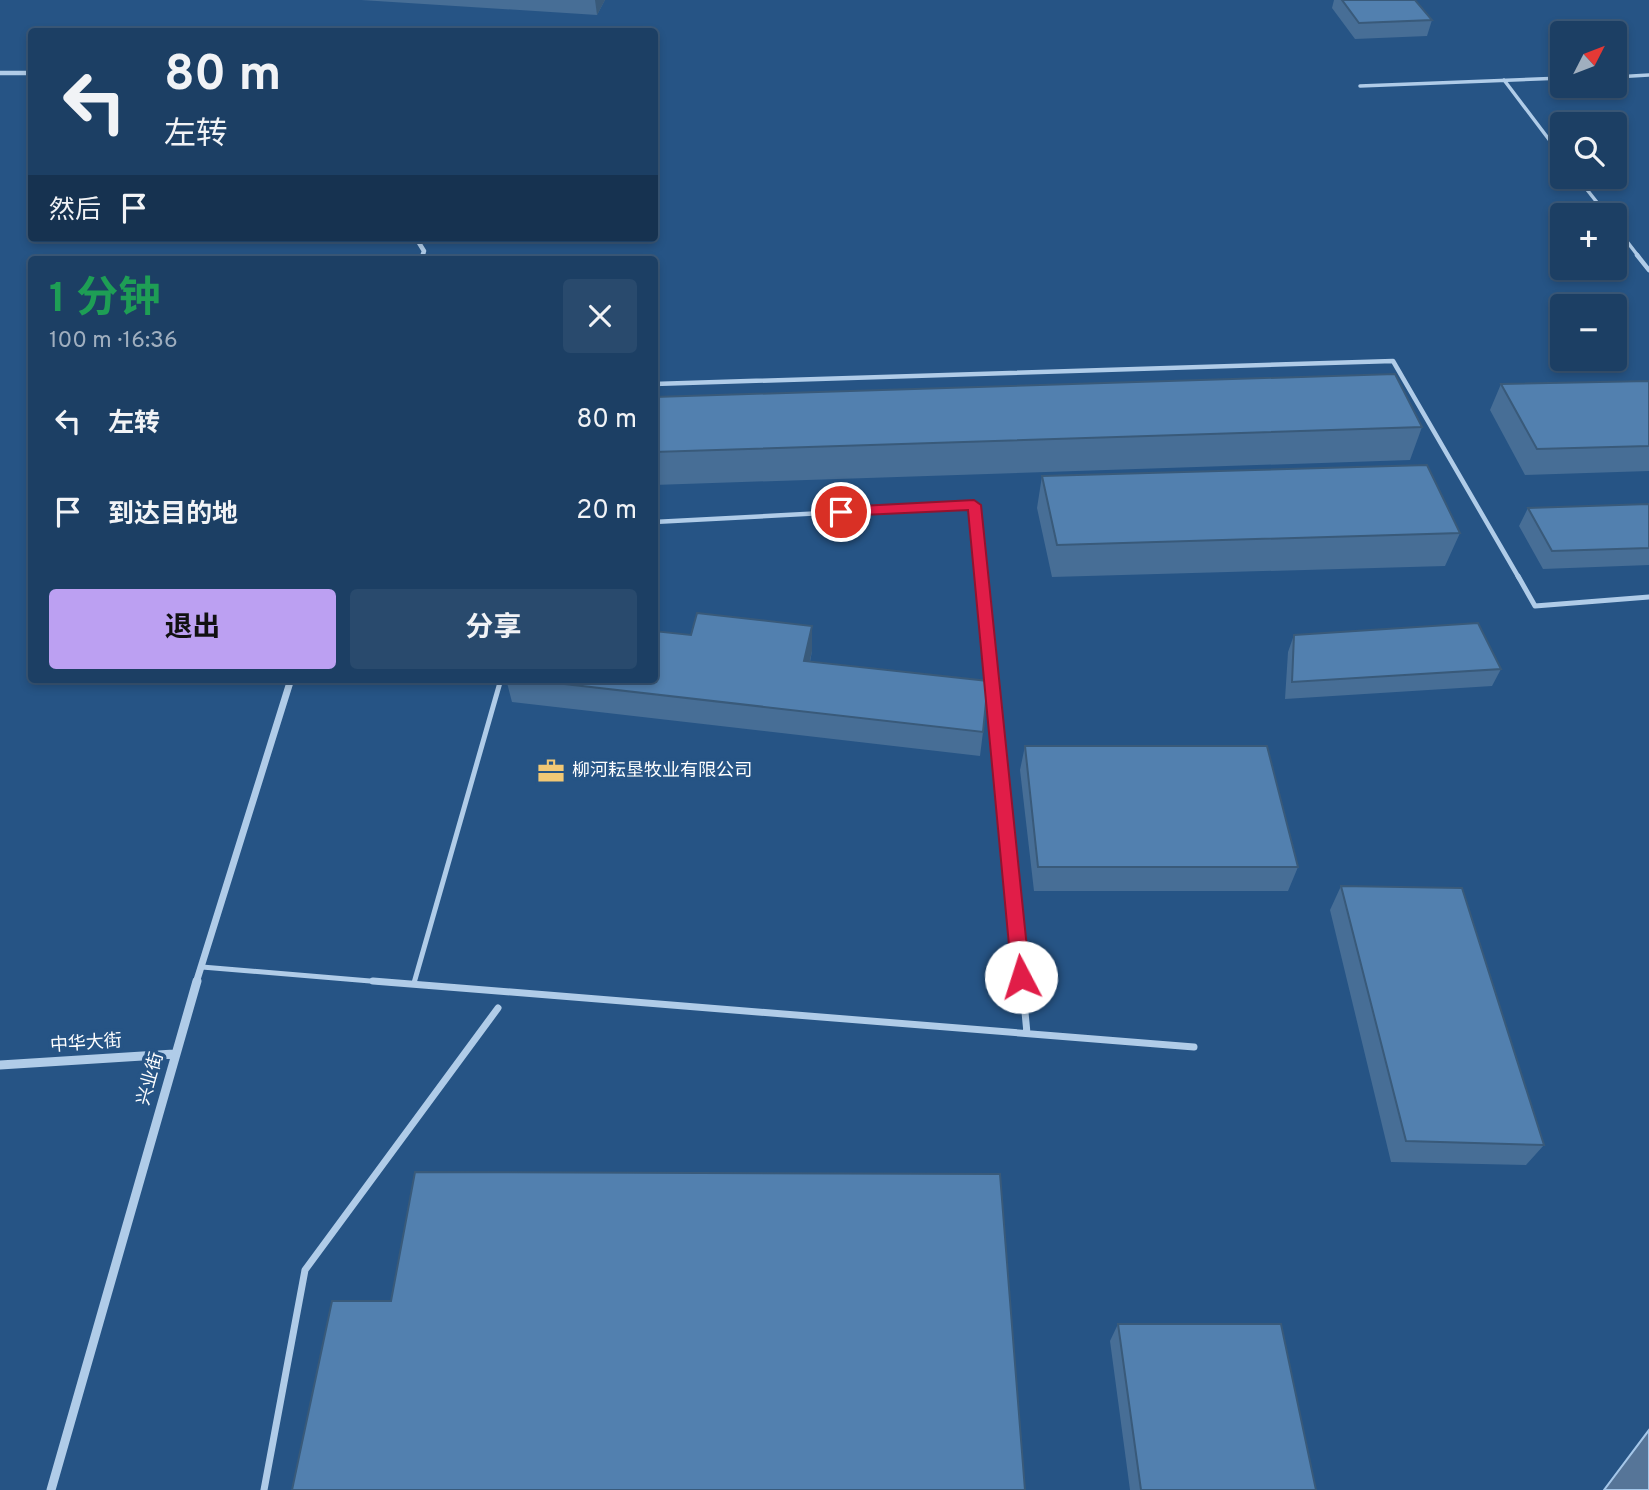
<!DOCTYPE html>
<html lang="zh">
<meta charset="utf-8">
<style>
:root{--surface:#1c3f64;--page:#294a6d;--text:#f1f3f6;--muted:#a0afbf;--line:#3a5878;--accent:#bca0f2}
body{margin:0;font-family:Overpass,"Noto Sans SC",sans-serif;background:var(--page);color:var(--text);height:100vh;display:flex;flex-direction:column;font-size:26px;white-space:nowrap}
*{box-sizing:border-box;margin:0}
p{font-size:23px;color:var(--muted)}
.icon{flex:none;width:38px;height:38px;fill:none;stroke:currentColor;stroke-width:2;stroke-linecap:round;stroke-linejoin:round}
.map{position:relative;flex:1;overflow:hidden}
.panel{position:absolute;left:28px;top:256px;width:630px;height:427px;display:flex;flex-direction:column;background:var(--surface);border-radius:7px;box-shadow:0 4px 10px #0003,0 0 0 2px var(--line)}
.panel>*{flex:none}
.top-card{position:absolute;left:28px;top:28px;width:630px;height:214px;border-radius:7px;box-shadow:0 4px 10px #0003,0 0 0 2px var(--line);background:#1c3f64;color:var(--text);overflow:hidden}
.needle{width:46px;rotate:48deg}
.fabs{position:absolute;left:1550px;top:21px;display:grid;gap:14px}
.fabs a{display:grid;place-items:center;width:77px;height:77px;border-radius:7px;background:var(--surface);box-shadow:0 4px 10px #0003,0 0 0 2px var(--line);font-size:35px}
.pin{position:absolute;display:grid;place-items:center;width:60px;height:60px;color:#fff;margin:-30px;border:4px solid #fff;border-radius:50%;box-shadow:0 2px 7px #0007}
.me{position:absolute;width:77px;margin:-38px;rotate:355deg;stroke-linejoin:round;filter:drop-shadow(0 0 5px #0008)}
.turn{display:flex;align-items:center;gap:24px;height:147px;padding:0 21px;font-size:32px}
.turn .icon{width:91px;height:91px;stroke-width:2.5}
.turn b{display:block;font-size:49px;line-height:60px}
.then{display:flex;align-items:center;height:66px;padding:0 21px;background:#0003;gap:14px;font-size:26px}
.round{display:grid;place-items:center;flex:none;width:74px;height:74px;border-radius:7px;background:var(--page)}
.head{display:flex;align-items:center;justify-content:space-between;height:119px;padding:0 21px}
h1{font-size:42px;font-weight:700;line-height:52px;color:#1e9e55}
.action{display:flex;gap:14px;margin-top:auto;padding:14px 21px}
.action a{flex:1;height:80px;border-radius:7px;background:var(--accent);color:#111;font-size:28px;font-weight:700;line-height:80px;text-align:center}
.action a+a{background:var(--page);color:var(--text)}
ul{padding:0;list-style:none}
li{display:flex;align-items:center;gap:21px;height:91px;padding:0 21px}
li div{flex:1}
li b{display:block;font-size:26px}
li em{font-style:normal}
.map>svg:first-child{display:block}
.water{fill:#567598;stroke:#a5c7e9;stroke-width:2}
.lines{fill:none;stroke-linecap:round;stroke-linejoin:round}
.lane-far3{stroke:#b0cce8;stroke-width:3.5}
.lane-far2{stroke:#b0cce8;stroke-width:4.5}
.lane-far1{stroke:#b0cce8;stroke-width:5}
.lane{stroke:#b0cce8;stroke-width:7}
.street-far3{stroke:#b0cce8;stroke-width:4.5}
.street-far2{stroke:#b0cce8;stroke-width:5}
.street-far1{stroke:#b0cce8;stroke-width:7}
.street{stroke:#b0cce8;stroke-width:9}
.wall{fill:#476e96}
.shaded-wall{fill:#395a7a}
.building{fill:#5280af;stroke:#395a7a;stroke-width:2}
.route{fill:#e11d48;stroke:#92132f;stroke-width:2}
.labels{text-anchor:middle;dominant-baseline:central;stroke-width:7;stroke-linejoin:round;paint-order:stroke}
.poi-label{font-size:18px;fill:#fff;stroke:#265485;text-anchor:start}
.street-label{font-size:18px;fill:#fff;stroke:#265485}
</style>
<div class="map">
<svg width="1649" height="1490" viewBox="0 0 1649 1490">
<rect width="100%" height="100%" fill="#265485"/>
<path class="water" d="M1649,1430V1490H1604Z"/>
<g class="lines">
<path class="lane-far3" d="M1615,77L1649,75
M1504,80L1563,158
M1360,86L1563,78
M1577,177L1607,215
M1615,226L1639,257"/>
<path class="lane-far2" d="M1637,255L1649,270
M654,384L1393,361L1519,578
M654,522L974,505L981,578"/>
<path class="lane-far1" d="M981,576L1022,983
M1518,576L1535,606L1649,597
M202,967L394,983
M414,983L501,679"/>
<path class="lane" d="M373,981L1194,1047
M1022,981L1027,1033
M264,1490L305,1270L498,1008"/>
<path class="street-far3" d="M0,73H32
M416,238L424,251L422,257"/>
<path class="street-far2" d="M421,259L423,255"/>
<path class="street-far1" d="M196,983L291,679"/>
<path class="street" d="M0,1065L174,1054
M51,1490L197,981"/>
</g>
<path class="wall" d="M361,0H605L597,15Z
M1334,0H1415L1432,20L1427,36L1355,39L1332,8Z
M1649,381V471L1525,475L1490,410L1501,384Z
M654,397L1422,427L1410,460L654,485Z
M1042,476L1460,533L1445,566L1052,577L1037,508Z
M1649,504V565L1543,569L1519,526L1528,508Z
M812,626V651L810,662L983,732L980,756L512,702L506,679H654L691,635Z
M1294,635L1501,669L1492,686L1285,699L1288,652Z
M1025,746L1298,867L1288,891H1034L1020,770Z
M1341,886L1544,1145L1526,1165L1391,1162L1330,910Z
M1118,1324L1316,1490H1130L1110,1341Z"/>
<path class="shaded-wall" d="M595,0H605L597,15Z
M812,626V651L804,686V661Z"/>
<path class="building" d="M1342,0H1415L1432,20L1359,23Z
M1395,374L1422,427L654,452V397Z
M1649,381V446L1537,449L1501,384Z
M1427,465L1460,533L1057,545L1042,476Z
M1649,504V548L1552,551L1528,508Z
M697,613L812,626L804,661L988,681L983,732L521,679H654V631L691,635Z
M1478,623L1501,669L1292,682L1294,635Z
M1025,746H1267L1298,867H1038Z
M1341,886L1462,888L1544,1145L1406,1141Z
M415,1172L1000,1174L1025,1490H292L332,1301H391Z
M1118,1324H1281L1316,1490H1141Z"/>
<path class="route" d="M974,500L981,505L1030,977L1028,983H1015L1012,977L968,510L841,516L834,512L841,507Z"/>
<defs>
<g id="office-bare" transform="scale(2.1)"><path d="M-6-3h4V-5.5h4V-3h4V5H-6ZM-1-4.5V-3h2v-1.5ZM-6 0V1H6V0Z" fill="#f1c875" stroke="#265485" stroke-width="2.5" paint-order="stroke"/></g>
</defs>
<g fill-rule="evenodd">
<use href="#office-bare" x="551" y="771"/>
</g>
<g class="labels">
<g class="poi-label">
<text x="572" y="771">柳河耘垦牧业有限公司</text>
</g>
<g class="street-label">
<text transform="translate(86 1044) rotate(-4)">中华大街</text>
<text transform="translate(151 1079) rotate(-74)">兴业街</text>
</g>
</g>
</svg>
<div class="fabs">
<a><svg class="needle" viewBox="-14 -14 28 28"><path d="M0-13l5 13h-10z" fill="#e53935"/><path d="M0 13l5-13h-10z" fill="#a0afbf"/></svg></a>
<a><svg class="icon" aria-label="search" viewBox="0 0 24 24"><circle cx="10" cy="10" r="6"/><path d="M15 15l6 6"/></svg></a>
<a>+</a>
<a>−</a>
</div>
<div class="pin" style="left:841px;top:512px;background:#d93025"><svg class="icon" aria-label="arrive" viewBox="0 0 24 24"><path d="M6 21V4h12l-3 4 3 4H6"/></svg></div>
<svg class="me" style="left:1021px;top:977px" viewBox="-20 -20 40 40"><circle r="19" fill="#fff"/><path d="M0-13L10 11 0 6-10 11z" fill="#e11d48"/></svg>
<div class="top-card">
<div class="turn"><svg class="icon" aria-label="left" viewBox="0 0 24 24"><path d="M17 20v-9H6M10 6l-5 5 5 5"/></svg><div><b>80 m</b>左转</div></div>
<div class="then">然后<svg class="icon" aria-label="arrive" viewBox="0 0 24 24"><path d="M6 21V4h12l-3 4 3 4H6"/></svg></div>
</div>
<section class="panel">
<div class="head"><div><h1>1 分钟</h1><p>100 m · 16:36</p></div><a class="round"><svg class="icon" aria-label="close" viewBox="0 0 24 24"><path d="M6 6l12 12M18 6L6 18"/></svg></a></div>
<ul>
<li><svg class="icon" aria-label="left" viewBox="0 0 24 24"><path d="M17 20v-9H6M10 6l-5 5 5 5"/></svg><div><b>左转</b></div><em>80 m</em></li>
<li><svg class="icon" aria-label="arrive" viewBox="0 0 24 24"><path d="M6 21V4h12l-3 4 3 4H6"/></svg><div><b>到达目的地</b></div><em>20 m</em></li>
</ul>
<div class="action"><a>退出</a><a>分享</a></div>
</section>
</div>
